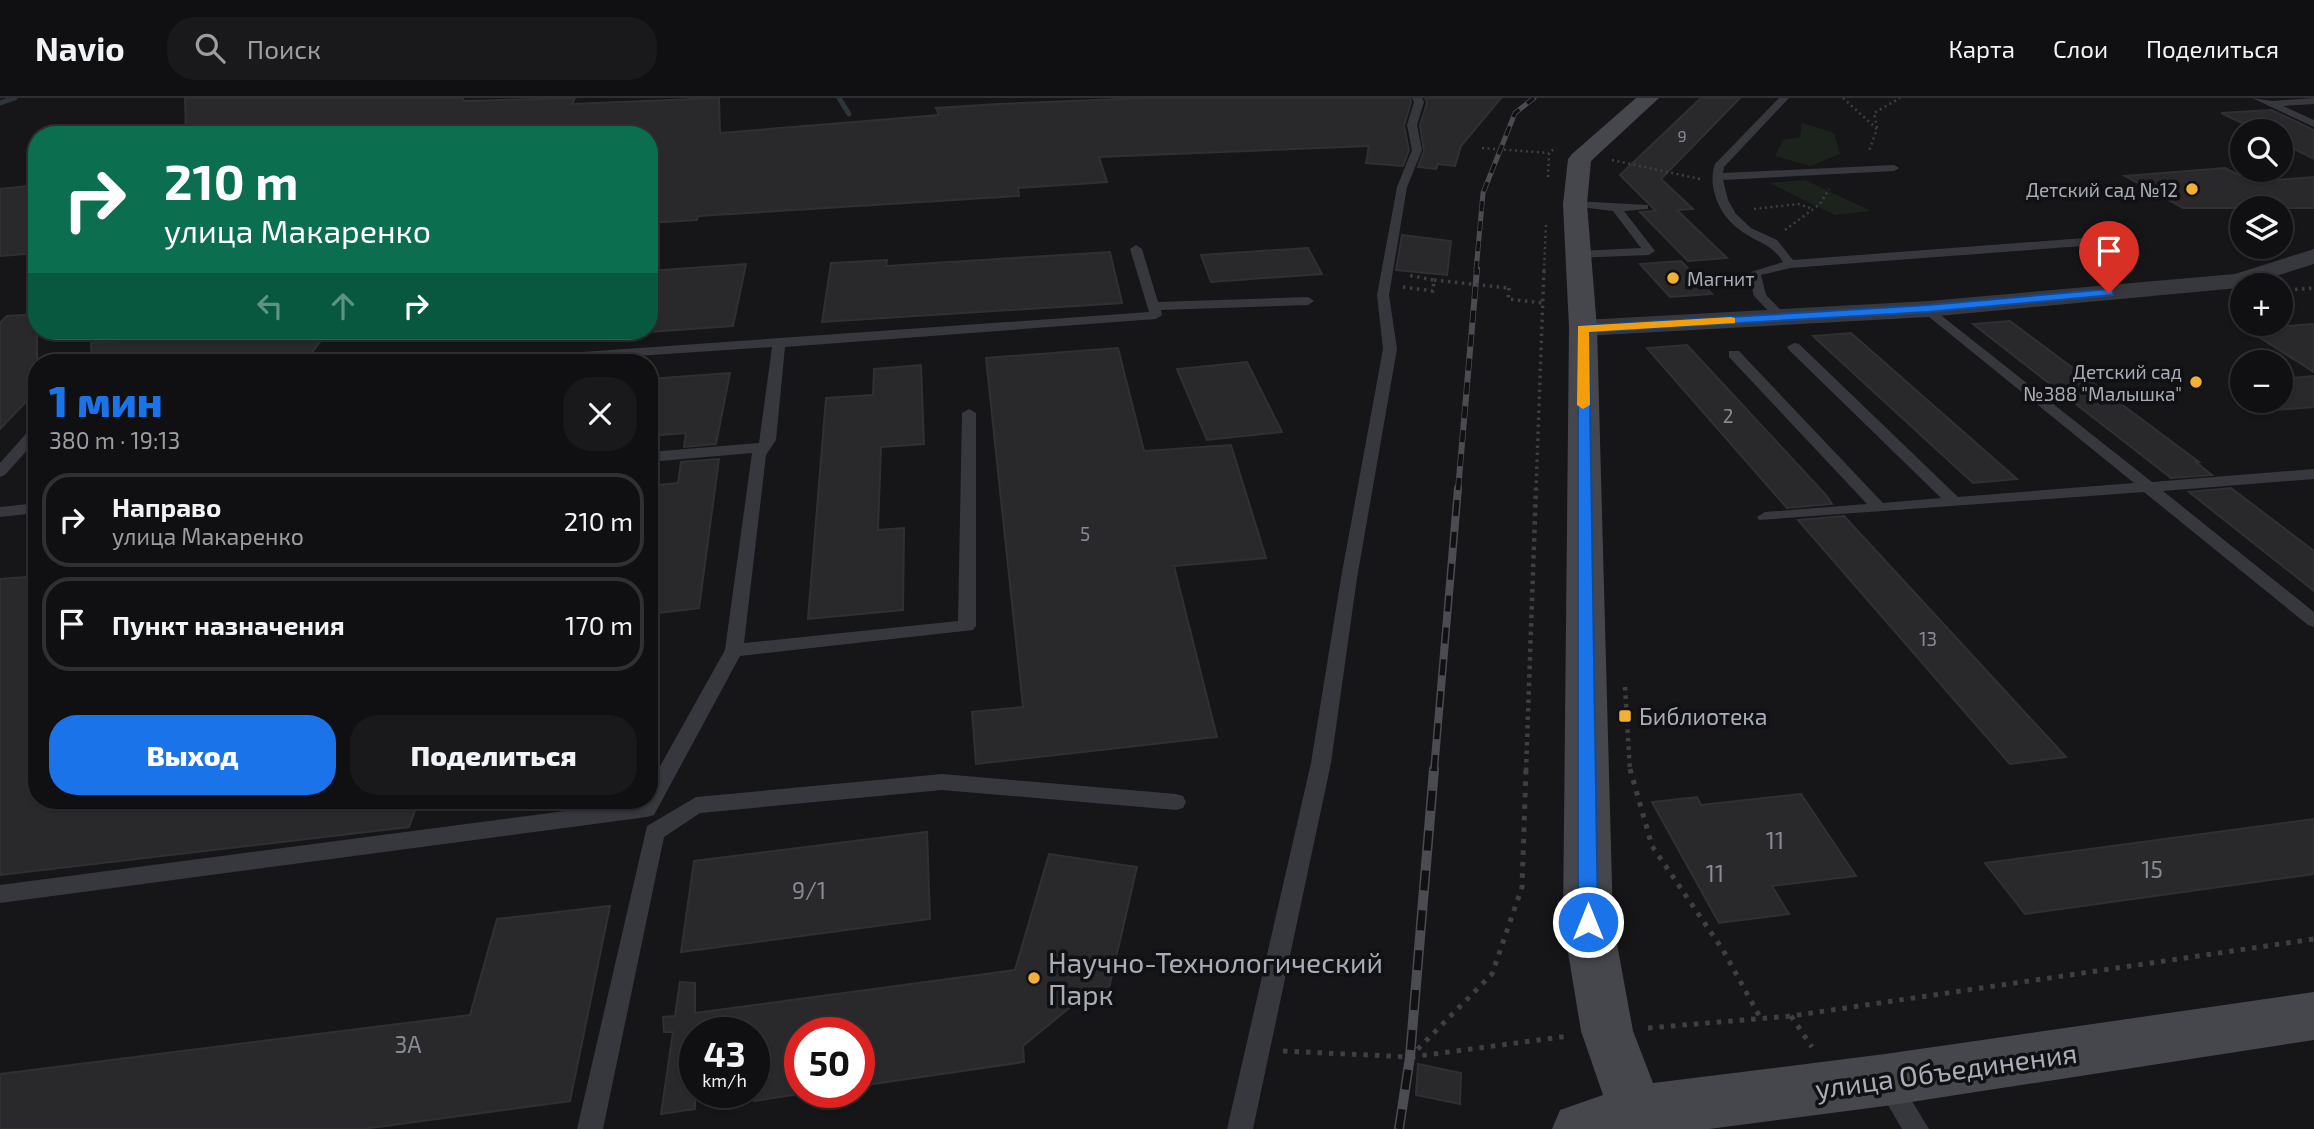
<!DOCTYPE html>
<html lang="ru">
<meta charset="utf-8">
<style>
:root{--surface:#101012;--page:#19191b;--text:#f1f3f6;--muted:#9c9d9f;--line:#303032;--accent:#1a73e8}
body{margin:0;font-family:"Exo 2",sans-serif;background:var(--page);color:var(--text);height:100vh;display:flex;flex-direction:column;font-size:26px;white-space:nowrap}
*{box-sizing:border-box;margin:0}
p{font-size:23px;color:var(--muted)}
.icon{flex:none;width:38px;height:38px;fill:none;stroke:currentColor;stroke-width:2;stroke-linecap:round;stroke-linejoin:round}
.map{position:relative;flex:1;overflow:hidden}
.details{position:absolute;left:28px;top:256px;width:630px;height:455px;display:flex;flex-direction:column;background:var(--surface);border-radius:28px;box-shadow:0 2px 5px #0004,0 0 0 2px var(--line)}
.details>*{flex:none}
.hud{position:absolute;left:28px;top:28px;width:630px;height:214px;border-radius:28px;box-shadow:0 2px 5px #0004,0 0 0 2px var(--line);background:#0b6e4f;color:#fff;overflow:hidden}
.tools{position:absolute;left:2230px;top:21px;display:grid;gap:14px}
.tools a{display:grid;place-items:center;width:63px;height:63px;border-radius:50%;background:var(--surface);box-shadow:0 2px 5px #0004,0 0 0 2px var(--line);font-size:35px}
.speed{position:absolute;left:679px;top:919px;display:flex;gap:14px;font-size:35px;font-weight:700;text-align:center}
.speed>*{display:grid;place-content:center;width:91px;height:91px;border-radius:50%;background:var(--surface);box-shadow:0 2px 5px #0004,0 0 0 2px var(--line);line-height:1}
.speed small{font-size:18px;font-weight:400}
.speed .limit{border:10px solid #d22;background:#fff;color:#111}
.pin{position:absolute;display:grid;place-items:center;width:60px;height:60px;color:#fff;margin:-72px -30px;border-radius:50% 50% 50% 0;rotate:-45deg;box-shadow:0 0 7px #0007}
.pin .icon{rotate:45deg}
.me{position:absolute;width:77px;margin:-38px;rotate:0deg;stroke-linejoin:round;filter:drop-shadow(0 0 5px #0008)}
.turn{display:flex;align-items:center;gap:24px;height:147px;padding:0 21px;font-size:32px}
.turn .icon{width:91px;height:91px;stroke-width:2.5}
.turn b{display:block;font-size:49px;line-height:60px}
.lanes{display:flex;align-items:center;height:66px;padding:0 21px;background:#0003;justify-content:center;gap:35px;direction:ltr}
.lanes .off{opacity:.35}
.round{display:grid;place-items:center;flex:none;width:74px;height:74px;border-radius:28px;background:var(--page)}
.headline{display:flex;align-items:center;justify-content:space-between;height:119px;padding:0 21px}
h1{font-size:42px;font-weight:800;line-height:52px;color:var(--accent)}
.cta{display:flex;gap:14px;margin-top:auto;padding:14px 21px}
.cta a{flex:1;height:80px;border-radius:28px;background:var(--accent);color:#fff;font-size:28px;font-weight:800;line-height:80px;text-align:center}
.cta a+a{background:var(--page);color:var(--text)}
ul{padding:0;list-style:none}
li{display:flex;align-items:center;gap:21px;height:94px;margin:0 14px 10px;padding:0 7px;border:4px solid var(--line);border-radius:28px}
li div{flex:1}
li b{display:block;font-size:26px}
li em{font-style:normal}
header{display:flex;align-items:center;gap:42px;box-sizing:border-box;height:98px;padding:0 35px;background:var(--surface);border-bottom:2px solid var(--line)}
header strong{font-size:33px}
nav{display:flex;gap:38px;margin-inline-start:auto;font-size:24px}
.search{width:490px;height:63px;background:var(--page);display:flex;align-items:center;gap:18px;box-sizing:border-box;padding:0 24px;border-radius:28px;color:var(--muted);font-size:26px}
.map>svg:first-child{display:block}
.green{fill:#1c231d}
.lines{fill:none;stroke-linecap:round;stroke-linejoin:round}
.stream{stroke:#2c353c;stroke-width:5}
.building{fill:#29292c;stroke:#303034;stroke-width:2}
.path-far3{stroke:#3d3f44;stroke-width:2.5;stroke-dasharray:2 3.5;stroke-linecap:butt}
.path-far2{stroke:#3d3f44;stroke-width:3.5;stroke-dasharray:2.5 4.5;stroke-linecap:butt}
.path-far1{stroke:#3d3f44;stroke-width:4.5;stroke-dasharray:3.5 5;stroke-linecap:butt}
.path{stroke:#3d3f44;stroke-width:5;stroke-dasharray:4.5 7;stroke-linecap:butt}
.lane{fill:#37383d;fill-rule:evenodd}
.street{fill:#37383d;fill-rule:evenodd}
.secondary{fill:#45474d;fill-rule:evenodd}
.rail-far3-casing{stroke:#4a4c52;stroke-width:5}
.rail-far2-casing{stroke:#4a4c52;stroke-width:6}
.rail-far1-casing{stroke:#4a4c52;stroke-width:8}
.rail-casing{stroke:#4a4c52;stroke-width:10}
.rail-far3{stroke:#111113;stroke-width:3.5;stroke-dasharray:10;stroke-linecap:butt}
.rail-far2{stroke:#111113;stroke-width:4.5;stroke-dasharray:12;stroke-linecap:butt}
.rail-far1{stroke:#111113;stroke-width:5;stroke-dasharray:16;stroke-linecap:butt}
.rail{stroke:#111113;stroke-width:7;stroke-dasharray:20;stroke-linecap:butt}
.path-bridge{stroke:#3d3f44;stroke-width:3.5;stroke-dasharray:2.5 4.5;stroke-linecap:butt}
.route{fill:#1a73e8;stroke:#114b97;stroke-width:2}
.slow{fill:#f59e0b}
.poi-dot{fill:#f2b134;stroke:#111113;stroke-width:2.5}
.labels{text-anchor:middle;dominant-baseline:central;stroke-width:7;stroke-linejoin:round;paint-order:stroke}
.far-number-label{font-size:16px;fill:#888b94}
.far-poi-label{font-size:19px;fill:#a8adb8;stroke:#111113;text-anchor:end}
.number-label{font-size:19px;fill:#888b94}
.poi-label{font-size:23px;fill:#a8adb8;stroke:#111113;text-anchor:start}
.near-number-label{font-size:23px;fill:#888b94}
.near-poi-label{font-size:28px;fill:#a8adb8;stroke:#111113;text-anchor:start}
.near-street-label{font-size:28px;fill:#a8adb8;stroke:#111113}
</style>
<header>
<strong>Navio</strong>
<div class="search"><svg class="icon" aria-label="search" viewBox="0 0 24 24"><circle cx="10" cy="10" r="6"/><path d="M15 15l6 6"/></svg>Поиск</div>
<nav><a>Карта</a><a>Слои</a><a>Поделиться</a></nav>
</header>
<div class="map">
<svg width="2314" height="1031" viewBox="0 0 2314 1031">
<rect width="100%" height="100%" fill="#161618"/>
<path class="green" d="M1802,25L1834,35L1840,56L1810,68L1775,58L1783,42L1800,39Z
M1805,82L1871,113L1835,117L1769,85Z"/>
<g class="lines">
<path class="stream" d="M839,0L849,16
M0,5L15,0"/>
</g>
<path class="building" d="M185,0H463V3L575,0L572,6L719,0L720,35L939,17L936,10L998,6L1145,0H1410L1411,4L1404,28L1409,52L1403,68L1366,65L1369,48L1099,59L1107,84L1018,90L1019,98L698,118L697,122L649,125V37H571L573,34L518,37H186Z
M1425,0H1501L1461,48L1455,68L1438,66L1436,71L1418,69L1424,53L1420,27L1427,5Z
M1701,0H1740L1661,81L1693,111L1677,112L1727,160L1688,163L1640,114L1656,113L1620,77Z
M2271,12L2314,32V61L2280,44V33H2259L2221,15Z
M2225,70L2252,84L2314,79V110H2183L2125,78Z
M37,87V155L0,158V91Z
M1402,137L1451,143L1447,177L1396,172Z
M1308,150L1322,176L1211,184L1201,157Z
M1110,154L1122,205L822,224L831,165L887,162L886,168Z
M1681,163L1712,196L1670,199L1640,166Z
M746,166L733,228L649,234V173Z
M37,216V292L0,331V225L7,218Z
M2010,223L2199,364H2196L2212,377L2171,380L1973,226Z
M2314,226V274L2246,231Z
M293,233H328L305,264H92L91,245Z
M1851,235L2017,381L1973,385L1813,238Z
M1687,247L1826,397L1832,406L1787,410L1647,250Z
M1118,250L1144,353L1231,347L1266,460L1174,468L1217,639L976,666L972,614L1023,609L986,260Z
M1247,264L1282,334L1207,342L1177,271Z
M921,267L924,346L881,349L878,432L904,430L903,512L808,521L826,300L873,297L874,271Z
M730,275L716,346L684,349L686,335L649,338V281Z
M2314,278V309L2262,313L2247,303H2280V281Z
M719,361L699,510L649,516V388L678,385L681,364Z
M2231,390L2314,453V493L2189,394Z
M1844,418L2066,659L2010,666L1798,422Z
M37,478V702H419L409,729L0,777V481Z
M1801,696L1856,778L1772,788L1789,816L1719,825L1652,704L1697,699L1701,707Z
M2314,721V776L2025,816L1985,765Z
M927,734L930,821L681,854L694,763Z
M1049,756L1137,769L1109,890L1096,888L1023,948L1024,964L859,988V934H800V996L754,1003V934H695V1011L661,1016L673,934H664L663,919L675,918L680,884L695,885V915L1015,872Z
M610,808L570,1003L363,1031H0V976L470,917L497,821Z
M1418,966L1461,975L1460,1006L1416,997Z"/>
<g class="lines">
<path class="path-far3" d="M1843,0L1877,31L1869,53
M1877,30L1874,15L1900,0
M1482,50L1549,55
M1612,62L1700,81
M1548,79L1549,55L1556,49
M1754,111L1798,106L1813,111
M1785,132L1820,106L1829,91
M1544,173L1546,126"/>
<path class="path-far2" d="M1403,189L1433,193L1434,182L1407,177
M1509,190L1508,201L1543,205
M2288,192L2314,190
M1536,392L1544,171"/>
<path class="path-far1" d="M1625,589L1630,673
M1526,673L1536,390"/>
<path class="path" d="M1630,671L1652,748L1723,852L1761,921
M1791,918L1812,949
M1648,930L1791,918L2314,841
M1283,953L1410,959L1492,876L1522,789L1526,671
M1411,959L1569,938"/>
<path class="lane" d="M1412,0H1422L1424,4L1417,27L1422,52L1407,89L1389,197L1397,251L1357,480L1331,665L1253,1031H1227L1311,665L1341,480L1383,251L1377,197L1397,89L1412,52L1407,27L1414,4Z
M1779,0H1789L1724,69L1723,75L1894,67L1899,70L1894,73L1723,82L1728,102L1736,116L1751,130L1777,142L1793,162L2123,137L2129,141L2123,145L1790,170L1761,177L1766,197L1789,220L1788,223H1778L1754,198L1748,175L1783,164C1769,143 1758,146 1740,132C1719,118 1707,88 1715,66Z
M2252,0L2272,3L2314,0V6L2283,8L2314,22V29Z
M1575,103L1648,107V111L1624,113L1655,153L1649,157L1575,160V154L1579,153L1641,150L1613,113L1571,108L1569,106Z
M1136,147L1142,151L1158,204L1308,199L1314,203L1308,207L1161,212L1162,217L1156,221L785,249L776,342L766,357L744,545L958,523L962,315L969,311L976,315V528L973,532L740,558L654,717L647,719L0,805V787L649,702V688L725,552L752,355L649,364V354L759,345L772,249L547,264H482L484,261L1149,214L1130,151Z
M1928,207L2152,384L2314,371V381L2163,393L2314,514V529L2308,527L2144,394L1759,422L1757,419L1765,414L1867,406L1729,259V253H1739L1883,405L1941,400L1789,252L1787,249L1794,245L1799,246L1958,399L2134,385L1923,214L1922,211Z
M37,328V341L5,377L0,379V365L32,329Z
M37,405V415L0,419V409Z
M942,676L1176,696L1183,698L1186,704L1183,710L1176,712L942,692L700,715L664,739L603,1031H577L647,728L696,699Z
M1887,973L1896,977L1929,1031H1902L1875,985L1878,977Z"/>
<path class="street" d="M2314,151V166L2238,190L1928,219L1583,238L1574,236L1570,230L1574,224L1583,222L1928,203L2235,176Z"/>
<path class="secondary" d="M1636,0H1659L1591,63L1587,106L1597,230L1613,824L1633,933L1653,985L1885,956L2314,894V942L1885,1008L1709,1031H1552L1560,1012L1603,997L1581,933L1563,824L1569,230L1563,106L1568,61L1572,56Z"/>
<g class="rail-far3-casing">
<path id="rail-far3" d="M1476,173L1483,95L1515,15L1534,0"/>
</g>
<g class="rail-far2-casing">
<path id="rail-far2" d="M1458,392L1477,171"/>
</g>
<g class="rail-far1-casing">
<path id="rail-far1" d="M1434,673L1458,390"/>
</g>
<g class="rail-casing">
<path id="rail" d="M1399,1031L1410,959L1434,671"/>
</g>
<use href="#rail-far3" class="rail-far3"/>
<use href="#rail-far2" class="rail-far2"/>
<use href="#rail-far1" class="rail-far1"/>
<use href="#rail" class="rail"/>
<path class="path-bridge" d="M1434,182L1509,190"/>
</g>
<path class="route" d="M2109,191L2113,192V197L1928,214L1589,234L1598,824L1595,831L1588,833L1581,831L1578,824V228L1928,207Z"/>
<path class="slow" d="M1731,219L1735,220V225L1589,234L1590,307L1583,311L1577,307L1578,228Z"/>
<g class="poi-dot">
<circle cx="2192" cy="91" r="7"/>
<circle cx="1673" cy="180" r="7"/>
<circle cx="2196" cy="284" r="7"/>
<rect x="1618" y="611" width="14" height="14" rx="3.5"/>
<circle cx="1034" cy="880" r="7"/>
</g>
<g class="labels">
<g class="far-number-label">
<text x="1682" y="37">9</text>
</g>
<g class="far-poi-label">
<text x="2178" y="91">Детский сад №12</text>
<text x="1687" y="180" text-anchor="start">Магнит</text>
<text x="2182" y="273">Детский сад<tspan x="2182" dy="22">№388 "Малышка"</tspan></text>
</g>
<g class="number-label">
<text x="1728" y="317">2</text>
<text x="1085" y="435">5</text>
<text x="1928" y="540">13</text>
</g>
<g class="poi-label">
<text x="1639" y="618">Библиотека</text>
</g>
<g class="near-number-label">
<text x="1775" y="742">11</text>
<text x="2152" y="771">15</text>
<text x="1715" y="775">11</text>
<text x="809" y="792">9/1</text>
<text x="408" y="946">3А</text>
</g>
<g class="near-poi-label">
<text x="1048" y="864">Научно-Технологический<tspan x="1048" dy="32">Парк</tspan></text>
</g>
<g class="near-street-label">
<text transform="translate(1946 972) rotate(-8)">улица Объединения</text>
</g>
</g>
</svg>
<div class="tools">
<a><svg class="icon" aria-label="search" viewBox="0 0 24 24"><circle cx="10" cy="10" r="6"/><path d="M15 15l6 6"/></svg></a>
<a><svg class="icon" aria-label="layers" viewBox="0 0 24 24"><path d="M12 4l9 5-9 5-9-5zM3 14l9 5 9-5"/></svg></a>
<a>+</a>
<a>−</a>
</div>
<div class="speed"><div>43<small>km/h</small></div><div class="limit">50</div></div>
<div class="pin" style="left:2109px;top:195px;background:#d93025"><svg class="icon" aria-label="arrive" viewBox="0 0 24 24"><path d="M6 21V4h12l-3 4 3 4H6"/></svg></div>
<svg class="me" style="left:1588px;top:824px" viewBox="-20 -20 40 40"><circle r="17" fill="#1a73e8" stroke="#fff" stroke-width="3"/><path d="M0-11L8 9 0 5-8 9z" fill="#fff"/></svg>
<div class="hud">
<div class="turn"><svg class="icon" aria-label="right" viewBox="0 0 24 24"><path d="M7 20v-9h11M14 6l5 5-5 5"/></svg><div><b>210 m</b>улица Макаренко</div></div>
<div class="lanes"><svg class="icon off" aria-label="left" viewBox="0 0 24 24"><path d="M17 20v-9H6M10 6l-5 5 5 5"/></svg><svg class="icon off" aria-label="ahead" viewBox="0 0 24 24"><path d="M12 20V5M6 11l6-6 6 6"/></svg><svg class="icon" aria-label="right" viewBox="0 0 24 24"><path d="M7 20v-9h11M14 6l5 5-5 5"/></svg></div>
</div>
<section class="details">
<div class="headline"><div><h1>1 мин</h1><p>380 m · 19:13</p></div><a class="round"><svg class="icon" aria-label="close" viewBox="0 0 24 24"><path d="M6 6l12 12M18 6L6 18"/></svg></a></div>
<ul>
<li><svg class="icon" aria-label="right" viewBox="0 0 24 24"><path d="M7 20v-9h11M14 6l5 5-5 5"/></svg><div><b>Направо</b><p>улица Макаренко</p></div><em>210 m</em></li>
<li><svg class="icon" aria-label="arrive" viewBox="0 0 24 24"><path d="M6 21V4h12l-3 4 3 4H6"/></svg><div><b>Пункт назначения</b></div><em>170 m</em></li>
</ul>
<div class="cta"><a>Выход</a><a>Поделиться</a></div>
</section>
</div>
